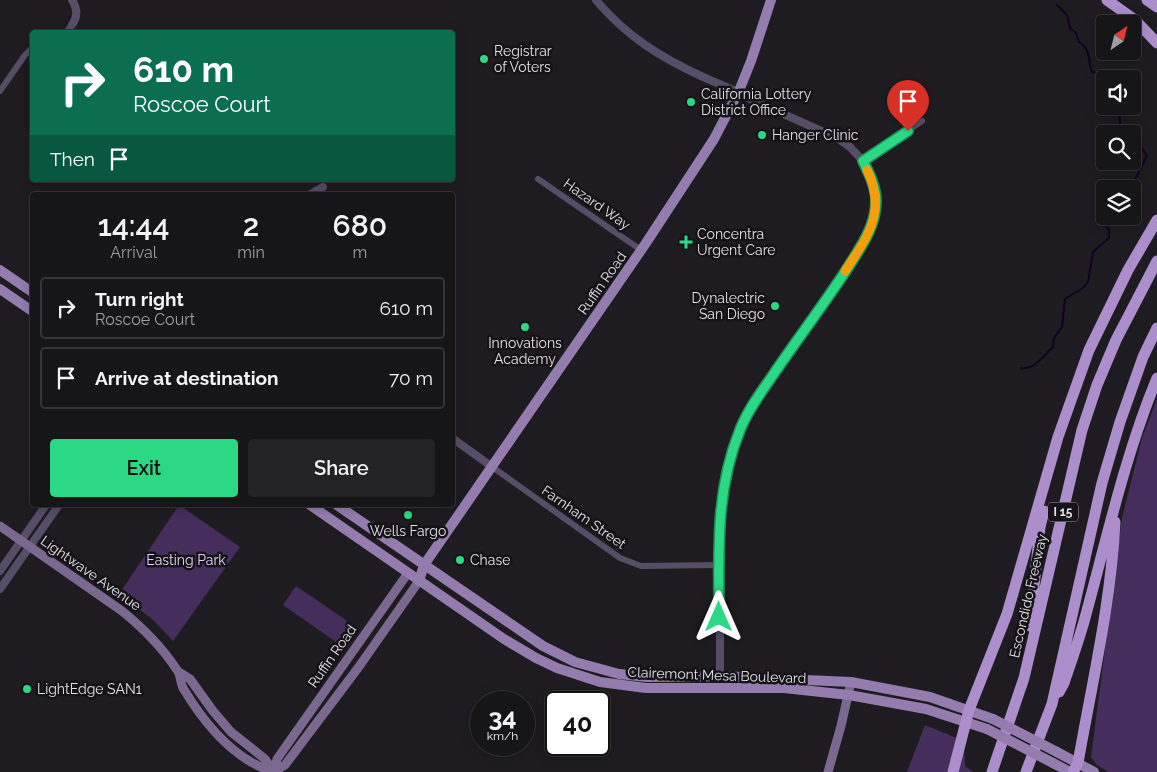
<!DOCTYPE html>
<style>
:root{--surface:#161518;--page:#232225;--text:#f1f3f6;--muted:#9e9fa2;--line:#353437;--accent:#2bd884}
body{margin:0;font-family:Raleway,sans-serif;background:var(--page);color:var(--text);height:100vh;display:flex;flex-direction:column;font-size:19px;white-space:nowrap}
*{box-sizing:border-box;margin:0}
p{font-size:16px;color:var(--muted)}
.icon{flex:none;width:28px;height:28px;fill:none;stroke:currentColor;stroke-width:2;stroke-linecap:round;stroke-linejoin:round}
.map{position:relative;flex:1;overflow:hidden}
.drawer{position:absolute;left:30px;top:192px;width:425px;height:315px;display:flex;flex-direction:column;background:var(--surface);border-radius:5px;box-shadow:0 2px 12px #0003,0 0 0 1px var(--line)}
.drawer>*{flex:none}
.banner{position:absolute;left:30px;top:30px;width:425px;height:152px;border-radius:5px;box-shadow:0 2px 12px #0003,0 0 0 1px var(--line);background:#0b6e4f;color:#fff;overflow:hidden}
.needle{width:32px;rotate:35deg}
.tools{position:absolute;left:1096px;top:15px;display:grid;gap:10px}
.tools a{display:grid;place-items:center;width:45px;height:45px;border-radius:5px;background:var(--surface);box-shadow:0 2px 12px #0003,0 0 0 1px var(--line);font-size:25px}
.speed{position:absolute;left:470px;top:691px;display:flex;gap:10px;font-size:25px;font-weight:700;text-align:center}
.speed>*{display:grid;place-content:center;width:65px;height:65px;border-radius:50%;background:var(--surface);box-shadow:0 2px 12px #0003,0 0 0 1px var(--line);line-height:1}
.speed small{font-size:12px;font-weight:400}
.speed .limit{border:2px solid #111;border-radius:8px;background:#fff;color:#111}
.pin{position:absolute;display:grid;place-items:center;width:42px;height:42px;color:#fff;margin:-51px -21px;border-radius:50% 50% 50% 0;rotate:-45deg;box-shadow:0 0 5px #0007}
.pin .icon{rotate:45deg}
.me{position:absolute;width:55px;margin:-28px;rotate:0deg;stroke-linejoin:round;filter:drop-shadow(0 0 4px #0008)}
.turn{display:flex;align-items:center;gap:18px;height:105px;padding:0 20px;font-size:22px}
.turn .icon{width:65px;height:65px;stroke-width:2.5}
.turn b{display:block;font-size:35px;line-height:42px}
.then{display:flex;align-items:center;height:48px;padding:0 20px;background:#0003;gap:10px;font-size:19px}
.eta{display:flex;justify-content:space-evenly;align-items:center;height:85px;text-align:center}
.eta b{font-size:30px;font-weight:600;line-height:35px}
.button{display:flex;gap:10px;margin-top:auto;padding:10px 20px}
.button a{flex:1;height:58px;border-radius:5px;background:var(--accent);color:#111;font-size:20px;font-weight:600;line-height:58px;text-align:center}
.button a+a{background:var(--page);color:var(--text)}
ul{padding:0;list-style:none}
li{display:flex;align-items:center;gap:15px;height:62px;margin:0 10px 8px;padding:0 10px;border:2px solid var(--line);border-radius:5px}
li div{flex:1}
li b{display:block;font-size:19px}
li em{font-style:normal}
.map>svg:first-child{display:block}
.green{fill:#452e5c}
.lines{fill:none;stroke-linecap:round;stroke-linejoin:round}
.stream{stroke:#130023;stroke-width:2}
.minor{stroke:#584d66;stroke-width:6}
.tertiary{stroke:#584d66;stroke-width:8}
.secondary{stroke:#7a688f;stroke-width:9}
.primary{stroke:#947caf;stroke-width:10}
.motorway{stroke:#ac8ecc;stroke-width:11}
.primary-bridge{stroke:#947caf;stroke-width:10}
.route-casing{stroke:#1c8c56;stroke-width:12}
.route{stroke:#2bd884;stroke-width:9}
.slow{stroke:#f59e0b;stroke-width:9}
.poi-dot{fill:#2bd884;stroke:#151317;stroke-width:2}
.labels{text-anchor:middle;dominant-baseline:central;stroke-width:5;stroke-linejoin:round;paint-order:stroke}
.shield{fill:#151317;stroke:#a4a2a6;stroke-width:1}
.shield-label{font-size:12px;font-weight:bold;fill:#e1e0e3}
.poi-label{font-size:14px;fill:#e1e0e3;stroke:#151317;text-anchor:start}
.street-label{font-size:14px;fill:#e1e0e3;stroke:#151317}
.park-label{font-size:14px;fill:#e1d1f4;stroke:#151317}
</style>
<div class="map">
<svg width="1157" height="772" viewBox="0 0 1157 772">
<rect width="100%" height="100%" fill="#1e1c20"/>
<path class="green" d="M1157,399V772H1108L1097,765L1091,757L1122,518L1142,438Z
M179,505L240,547L173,641L152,619L119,594Z
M296,586L359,629L346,649L283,605Z
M925,725L964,741L965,766L973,772H907Z"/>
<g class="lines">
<path class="stream" d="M1057,5L1067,15L1070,28L1076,33L1079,42C1092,50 1087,60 1092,72L1101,74L1106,79
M1105,88L1103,94L1105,97
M1115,106C1122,115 1118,123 1123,134
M1130,189L1147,156L1140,146L1132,141
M1021,368C1035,370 1044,355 1053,347L1054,338L1062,327L1065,299L1083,288L1088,282L1093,252L1109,238V230L1104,224V220L1110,216"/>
<path class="minor" d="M66,32L72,25
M0,91L25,55L32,48
M863,161L922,121
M538,179L641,250
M491,466L620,558L641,566L719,565"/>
<path class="tertiary" d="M596,0C626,36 660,57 701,76C718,84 735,89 750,99L837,138L850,147L863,161L869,174L876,199L874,217L868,237L830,295L767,383L748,414L735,444L723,489L720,518V676
M72,25C78,17 77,8 72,0
M309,195L323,187
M452,438L491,466
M0,571L46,505
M0,589L59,505"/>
<path class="secondary" d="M0,526L122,611C143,628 162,647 177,670C181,675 180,682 183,688C204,723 233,760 274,772
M179,672L190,679L213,711L231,732L265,759L274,772
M274,772L277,759L408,573
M274,772L285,765L358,668L419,581
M828,772L841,726L851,682"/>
<path class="primary" d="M0,270L32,292
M0,289L32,311
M310,505L504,639L536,658L557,668L600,682L646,688H784L849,695L926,709L987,729
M337,505L543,646L575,662L619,674L647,677L720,676L851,682L930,697L993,719
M419,581L424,565L646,243L714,139L739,91L751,61L771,0
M1057,752L1094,772
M1053,763L1070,772"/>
<path class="motorway" d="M1107,0L1135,20L1157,43
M1147,0L1157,7
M1030,626L1040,527L1044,511
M1059,692L1064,683C1071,662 1079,640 1085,618C1107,538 1125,455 1157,378
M953,772L969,710L1007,614L1058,437L1089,350L1128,270L1157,220
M992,772L1024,678L1082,430L1097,385L1116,340L1157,261
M1026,772L1052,704L1102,483L1120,422L1143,357L1157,328
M1073,772L1078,763C1092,683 1111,603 1115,522"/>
<path class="primary-bridge" d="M993,719L1057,752
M987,729L1053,763"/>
</g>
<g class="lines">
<g class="route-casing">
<path id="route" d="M719,617C719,552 715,491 740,430C748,409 763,390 775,372C799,337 824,304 847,269C860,248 876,227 876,201C876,187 869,173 863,161L908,131"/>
</g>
<use href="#route" class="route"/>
<path class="slow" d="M845,271C868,236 887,212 867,170"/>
</g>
<g class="poi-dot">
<circle cx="484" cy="59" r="5"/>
<circle cx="691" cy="102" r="5"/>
<circle cx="762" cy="135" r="5"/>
<path d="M683.5 234.5h5v5h5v5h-5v5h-5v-5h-5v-5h5z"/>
<circle cx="775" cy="306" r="5"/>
<circle cx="525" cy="327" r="5"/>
<circle cx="408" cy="515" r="5"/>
<circle cx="460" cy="560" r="5"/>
<circle cx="27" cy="689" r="5"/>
</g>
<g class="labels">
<rect class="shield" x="1048" y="502.5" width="30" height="19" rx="4"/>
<g class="shield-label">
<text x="1063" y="512">I 15</text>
</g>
<g class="poi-label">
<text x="494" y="51">Registrar<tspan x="494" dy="16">of Voters</tspan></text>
<text x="701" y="94">California Lottery<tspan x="701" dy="16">District Office</tspan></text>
<text x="772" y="135">Hanger Clinic</text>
<text x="697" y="234">Concentra<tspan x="697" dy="16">Urgent Care</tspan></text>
<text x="765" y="298" text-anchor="end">Dynalectric<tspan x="765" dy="16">San Diego</tspan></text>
<text x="525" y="343" text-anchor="middle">Innovations<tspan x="525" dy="16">Academy</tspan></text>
<text x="408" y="531" text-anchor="middle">Wells Fargo</text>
<text x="470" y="560">Chase</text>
<text x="37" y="689">LightEdge SAN1</text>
</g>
<g class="street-label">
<text transform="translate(597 204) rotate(35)">Hazard Way</text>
<text transform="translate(602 283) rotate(-55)">Ruffin Road</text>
<text transform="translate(584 517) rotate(35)">Farnham Street</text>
<text transform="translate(91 573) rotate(35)">Lightwave Avenue</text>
<text transform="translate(1028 596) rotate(-77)">Escondido Freeway</text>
<text transform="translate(332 656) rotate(-55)">Ruffin Road</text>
<text transform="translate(717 675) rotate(2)">Clairemont Mesa Boulevard</text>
</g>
<g class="park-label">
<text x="186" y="560">Easting Park</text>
</g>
</g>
</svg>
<div class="tools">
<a><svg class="needle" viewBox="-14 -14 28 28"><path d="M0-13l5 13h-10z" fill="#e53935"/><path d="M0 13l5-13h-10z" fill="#9e9fa2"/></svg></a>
<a><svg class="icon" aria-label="sound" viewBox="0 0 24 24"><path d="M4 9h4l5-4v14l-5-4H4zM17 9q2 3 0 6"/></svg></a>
<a><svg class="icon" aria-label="search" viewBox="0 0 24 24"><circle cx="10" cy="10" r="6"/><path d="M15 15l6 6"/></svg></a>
<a><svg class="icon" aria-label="layers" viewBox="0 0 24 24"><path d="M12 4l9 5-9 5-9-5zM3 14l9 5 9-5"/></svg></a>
</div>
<div class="speed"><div>34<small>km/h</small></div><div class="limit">40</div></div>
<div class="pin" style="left:908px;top:131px;background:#d93025"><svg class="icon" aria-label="arrive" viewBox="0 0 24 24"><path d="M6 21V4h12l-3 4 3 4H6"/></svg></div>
<svg class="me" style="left:719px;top:617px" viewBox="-20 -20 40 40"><path d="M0-17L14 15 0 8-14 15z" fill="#2bd884" stroke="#fff" stroke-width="4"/></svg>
<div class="banner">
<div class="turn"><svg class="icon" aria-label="right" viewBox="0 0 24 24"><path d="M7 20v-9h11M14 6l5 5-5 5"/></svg><div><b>610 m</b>Roscoe Court</div></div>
<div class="then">Then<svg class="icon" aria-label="arrive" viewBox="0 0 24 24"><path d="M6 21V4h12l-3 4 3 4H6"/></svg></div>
</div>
<section class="drawer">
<div class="eta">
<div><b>14:44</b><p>Arrival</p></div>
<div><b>2</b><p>min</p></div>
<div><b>680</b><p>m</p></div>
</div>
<ul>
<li><svg class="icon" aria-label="right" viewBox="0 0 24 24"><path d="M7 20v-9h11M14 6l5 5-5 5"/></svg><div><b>Turn right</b><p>Roscoe Court</p></div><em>610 m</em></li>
<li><svg class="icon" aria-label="arrive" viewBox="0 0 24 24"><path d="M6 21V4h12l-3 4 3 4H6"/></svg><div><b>Arrive at destination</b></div><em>70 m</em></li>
</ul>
<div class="button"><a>Exit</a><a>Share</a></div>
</section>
</div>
